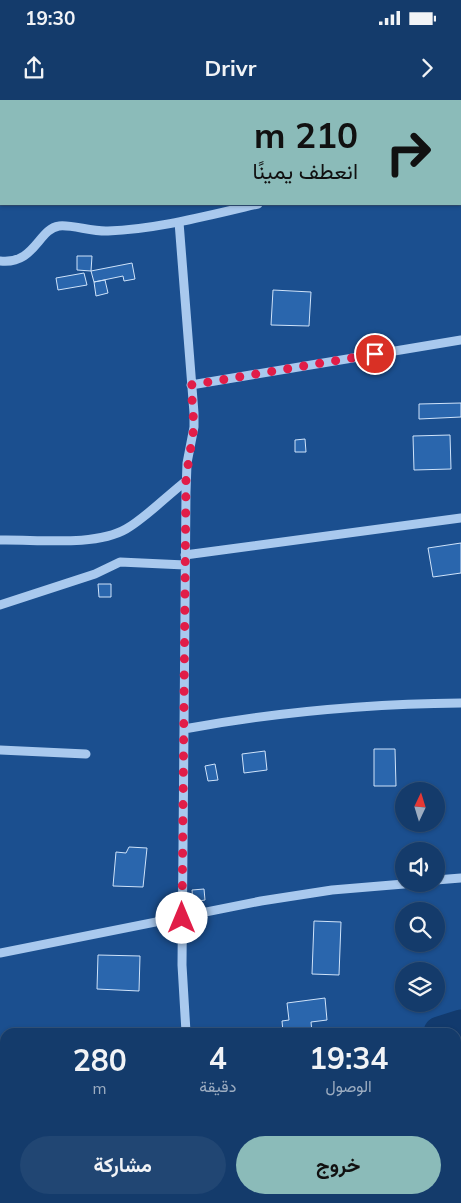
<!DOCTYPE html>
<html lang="ar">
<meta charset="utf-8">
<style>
:root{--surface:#143b6b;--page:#214673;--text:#f1f3f6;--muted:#9dadc1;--line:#33557e;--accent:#8bbbb9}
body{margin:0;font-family:Mulish,Vazirmatn,sans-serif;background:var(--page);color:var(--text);direction:rtl;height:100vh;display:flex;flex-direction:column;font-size:19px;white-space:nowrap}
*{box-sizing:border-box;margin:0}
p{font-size:16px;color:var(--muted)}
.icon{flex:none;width:28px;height:28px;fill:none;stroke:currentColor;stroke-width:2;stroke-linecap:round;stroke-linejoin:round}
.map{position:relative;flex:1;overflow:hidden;direction:ltr}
.sheet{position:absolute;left:0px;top:928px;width:461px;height:176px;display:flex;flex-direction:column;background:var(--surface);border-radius:15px 15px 0 0;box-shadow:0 1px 4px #0004,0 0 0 1px var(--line);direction:rtl}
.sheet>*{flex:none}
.top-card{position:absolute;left:0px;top:0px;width:461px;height:105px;box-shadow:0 1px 4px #0004,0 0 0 1px var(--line);direction:rtl;background:#8bbbb9;color:#111;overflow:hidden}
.needle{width:32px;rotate:4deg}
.buttons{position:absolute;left:395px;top:682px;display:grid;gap:10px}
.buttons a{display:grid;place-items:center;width:50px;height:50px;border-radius:50%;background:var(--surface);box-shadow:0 1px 4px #0004,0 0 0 1px var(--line);font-size:25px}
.pin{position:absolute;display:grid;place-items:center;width:42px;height:42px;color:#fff;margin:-21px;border:2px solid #fff;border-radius:50%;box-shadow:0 1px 5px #0007}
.me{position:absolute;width:55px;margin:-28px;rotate:0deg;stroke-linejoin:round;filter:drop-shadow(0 0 4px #0008)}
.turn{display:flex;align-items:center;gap:18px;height:105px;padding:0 20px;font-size:22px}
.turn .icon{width:65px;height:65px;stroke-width:2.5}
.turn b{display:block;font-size:35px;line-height:42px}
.eta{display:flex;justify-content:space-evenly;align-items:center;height:85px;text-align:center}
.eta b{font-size:30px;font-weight:700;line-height:35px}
.cta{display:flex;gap:10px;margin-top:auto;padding:10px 20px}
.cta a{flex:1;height:58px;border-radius:30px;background:var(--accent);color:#111;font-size:20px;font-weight:700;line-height:58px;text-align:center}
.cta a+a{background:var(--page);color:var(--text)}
.status{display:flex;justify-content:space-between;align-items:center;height:35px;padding:0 25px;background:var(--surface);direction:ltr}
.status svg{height:14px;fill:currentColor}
header{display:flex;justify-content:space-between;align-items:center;height:65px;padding:0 20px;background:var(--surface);font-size:22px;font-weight:700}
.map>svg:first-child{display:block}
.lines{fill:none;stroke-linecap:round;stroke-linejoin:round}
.river{stroke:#123a6d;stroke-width:31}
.building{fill:#2a66ad;stroke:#cfe3fa}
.minor{stroke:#a9c9ee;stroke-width:9}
.route{stroke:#e11d48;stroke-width:9;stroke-dasharray:0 16.2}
</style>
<div class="status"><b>19:30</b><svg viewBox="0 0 49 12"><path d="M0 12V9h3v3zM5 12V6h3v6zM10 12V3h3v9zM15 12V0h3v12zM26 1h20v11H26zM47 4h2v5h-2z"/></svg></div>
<header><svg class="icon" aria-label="forward" viewBox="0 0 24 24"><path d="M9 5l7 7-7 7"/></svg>Drivr<svg class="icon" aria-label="share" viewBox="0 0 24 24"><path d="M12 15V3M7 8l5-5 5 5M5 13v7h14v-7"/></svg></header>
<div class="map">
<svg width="461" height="1103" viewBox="0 0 461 1103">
<rect width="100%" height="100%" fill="#1b4f8f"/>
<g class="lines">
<path class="river" d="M439,932L461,925
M0,1094L5,1092"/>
</g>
<path class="building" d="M77,156H92L91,171L77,170Z
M132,163L135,179L124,181L123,176L94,182L91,171Z
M84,173L87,185L58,190L56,178Z
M105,180L108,193L96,196L94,182Z
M273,190L311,192L309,226L271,225Z
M461,303V317L419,319V304Z
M450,335L451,369L414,370L413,336Z
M305,339L306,352H295V340Z
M461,443V473L433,477L428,448Z
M98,484H111V497H99Z
M374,649H395L396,686H374Z
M265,651L267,670L244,673L242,654Z
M215,664L218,680L208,681L205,666Z
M129,747L147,748L143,787L113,786L116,752L126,753Z
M204,789L205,800L193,802L192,790Z
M314,821L341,822L339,875L312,874Z
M98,855L140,856L139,891L97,889Z
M325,898L327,920L311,922L312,932H283L282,921L289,920L287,903Z"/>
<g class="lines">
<path class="minor" d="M338,1V0
M460,62L461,61
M179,122L194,313V327L187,363L186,392L182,865L186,932
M0,161C35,165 38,129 59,126C70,124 93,132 108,131C159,129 209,115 258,104
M191,285L461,240
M0,440C35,439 95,447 126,429C144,419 168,395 186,381
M185,455L461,418
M0,505L95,474L120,462L185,465
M184,629C276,612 367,604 461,603
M0,650L86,654
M436,780L461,778
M0,853L261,801L332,790L404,784
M456,965L461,963
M57,1103L70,1099"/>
</g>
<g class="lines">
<path class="route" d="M182,818L186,378L194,327L191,285L375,254"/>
</g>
</svg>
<div class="buttons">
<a><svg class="needle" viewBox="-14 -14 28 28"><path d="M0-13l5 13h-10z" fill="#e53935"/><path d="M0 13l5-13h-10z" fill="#9dadc1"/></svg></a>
<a><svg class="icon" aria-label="sound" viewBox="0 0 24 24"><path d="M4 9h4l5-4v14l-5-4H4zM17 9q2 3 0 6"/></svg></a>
<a><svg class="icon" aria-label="search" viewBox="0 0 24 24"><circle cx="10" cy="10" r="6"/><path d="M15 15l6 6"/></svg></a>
<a><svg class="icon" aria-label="layers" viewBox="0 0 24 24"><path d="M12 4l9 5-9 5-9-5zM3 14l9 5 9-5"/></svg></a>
</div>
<div class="pin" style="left:375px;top:254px;background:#d93025"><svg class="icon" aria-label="arrive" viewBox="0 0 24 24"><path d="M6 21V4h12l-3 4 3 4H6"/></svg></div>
<svg class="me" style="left:182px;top:818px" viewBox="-20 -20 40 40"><circle r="19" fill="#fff"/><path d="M0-13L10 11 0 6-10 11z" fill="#e11d48"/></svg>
<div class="top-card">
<div class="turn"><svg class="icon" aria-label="right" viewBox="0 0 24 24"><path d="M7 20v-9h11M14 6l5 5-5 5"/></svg><div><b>210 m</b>انعطف يمينًا</div></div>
</div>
<section class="sheet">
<div class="eta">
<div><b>19:34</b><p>الوصول</p></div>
<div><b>4</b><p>دقيقة</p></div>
<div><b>280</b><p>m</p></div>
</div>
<div class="cta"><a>خروج</a><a>مشاركة</a></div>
</section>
</div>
